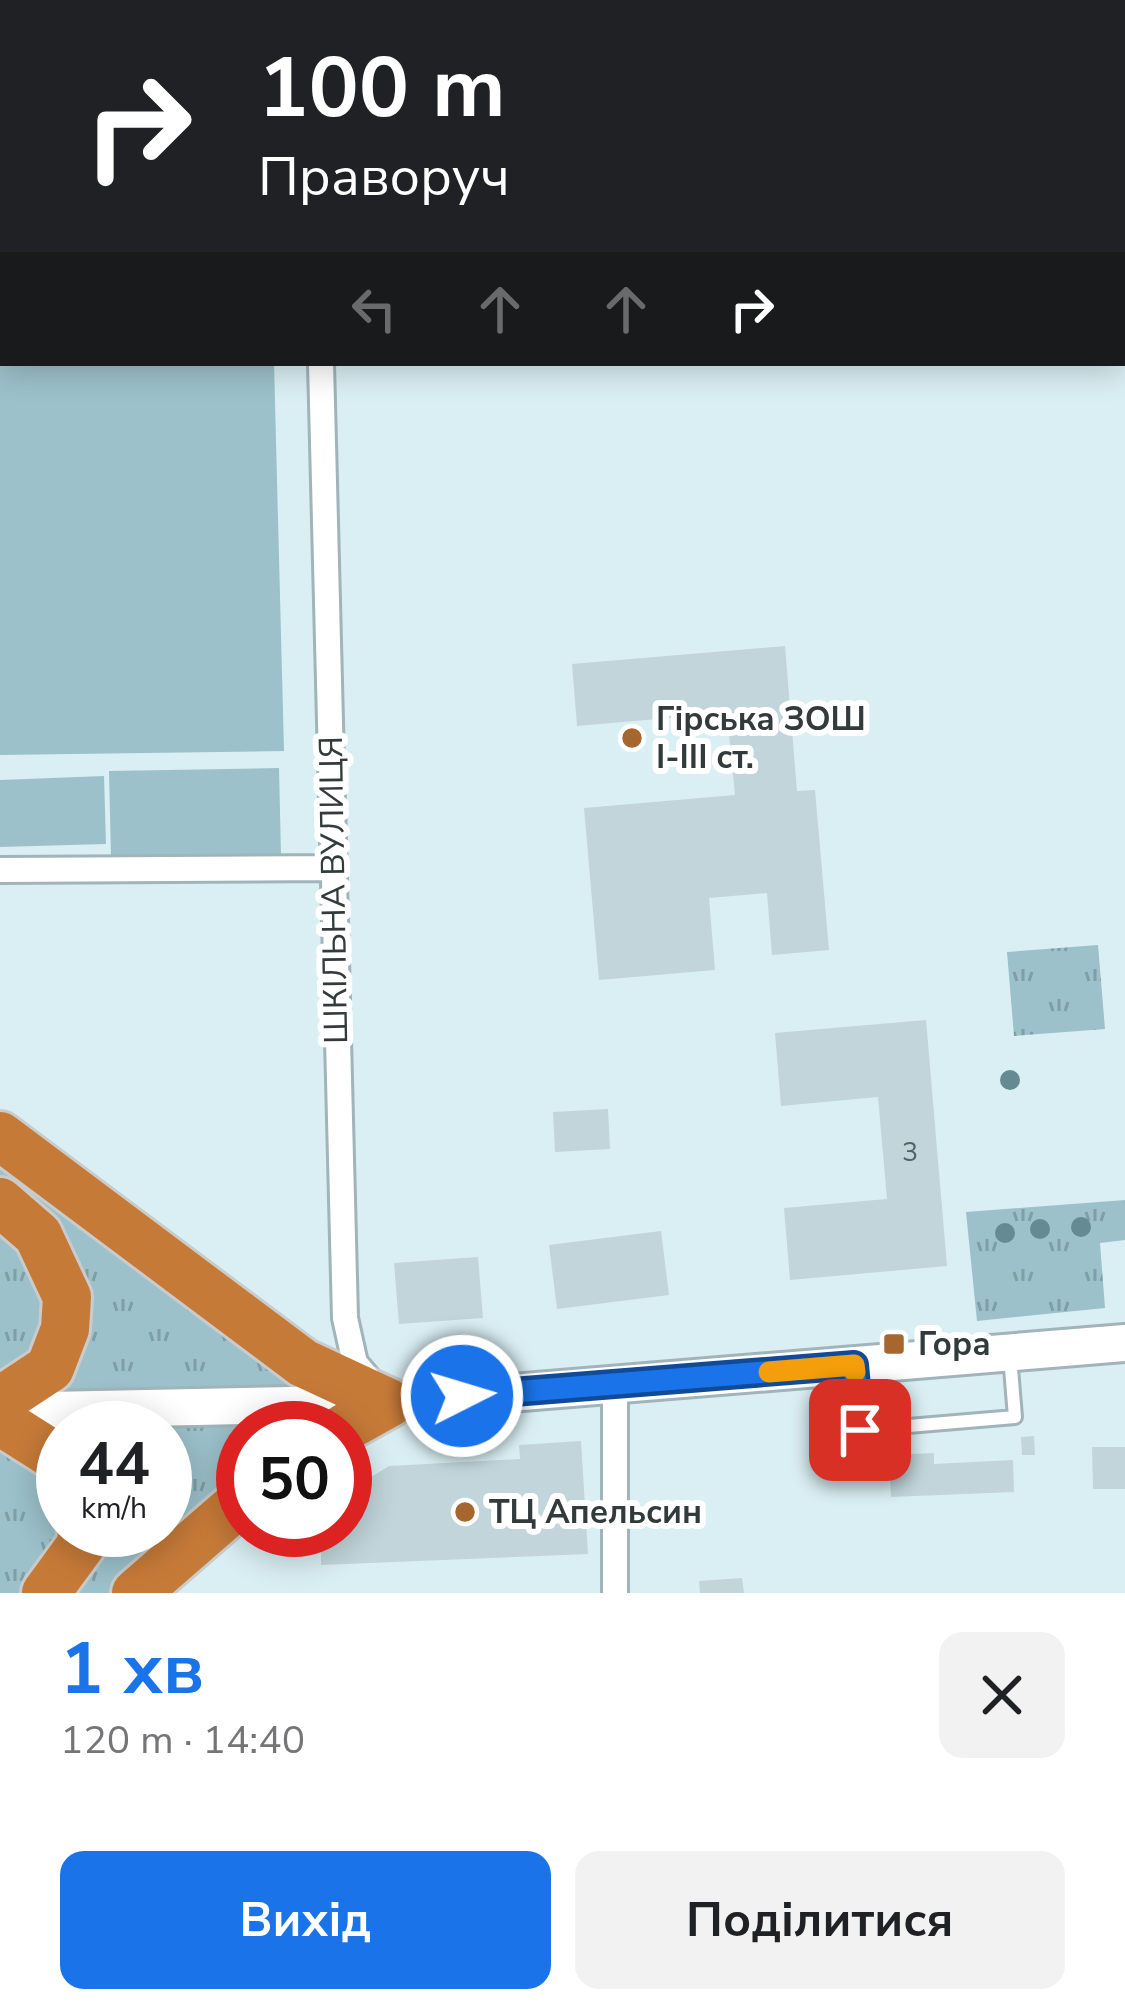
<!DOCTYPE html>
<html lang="uk">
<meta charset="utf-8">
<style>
:root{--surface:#fff;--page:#f2f2f2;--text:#202124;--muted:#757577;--accent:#1a73e8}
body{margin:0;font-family:"Nunito Sans",sans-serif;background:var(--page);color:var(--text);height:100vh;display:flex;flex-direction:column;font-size:45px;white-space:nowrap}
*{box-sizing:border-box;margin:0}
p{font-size:39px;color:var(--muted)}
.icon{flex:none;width:66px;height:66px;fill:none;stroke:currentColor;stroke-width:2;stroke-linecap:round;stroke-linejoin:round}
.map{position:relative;height:1593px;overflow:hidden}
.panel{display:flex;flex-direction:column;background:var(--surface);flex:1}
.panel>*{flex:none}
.banner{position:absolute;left:0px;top:0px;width:1125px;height:366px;box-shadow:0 6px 30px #0003;background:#202124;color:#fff;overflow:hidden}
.speed{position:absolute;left:36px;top:1401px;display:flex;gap:24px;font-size:60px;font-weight:700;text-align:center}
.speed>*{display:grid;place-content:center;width:156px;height:156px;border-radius:50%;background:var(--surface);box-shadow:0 6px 30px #0003;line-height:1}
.speed small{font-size:30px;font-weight:400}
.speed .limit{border:18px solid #d22;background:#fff;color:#111}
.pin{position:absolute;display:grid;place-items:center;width:102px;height:102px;color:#fff;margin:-51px;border-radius:24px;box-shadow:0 6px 18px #0006}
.me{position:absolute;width:132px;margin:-66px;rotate:85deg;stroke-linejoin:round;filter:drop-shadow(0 0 9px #0008)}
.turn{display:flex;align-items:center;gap:42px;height:252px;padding:0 60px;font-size:54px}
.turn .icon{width:156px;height:156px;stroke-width:2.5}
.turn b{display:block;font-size:84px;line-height:102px}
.lanes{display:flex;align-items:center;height:114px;padding:0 60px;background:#0003;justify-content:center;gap:60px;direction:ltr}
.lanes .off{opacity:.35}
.round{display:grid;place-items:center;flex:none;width:126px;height:126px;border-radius:24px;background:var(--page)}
.summary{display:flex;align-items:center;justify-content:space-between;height:204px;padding:0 60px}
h1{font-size:72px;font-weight:700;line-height:90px;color:var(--accent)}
.cta{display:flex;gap:24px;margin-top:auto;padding:24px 60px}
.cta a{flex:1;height:138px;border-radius:24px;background:var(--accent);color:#fff;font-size:48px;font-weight:700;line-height:138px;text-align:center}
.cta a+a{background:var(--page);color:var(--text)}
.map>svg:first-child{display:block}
.grass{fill:url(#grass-tufts);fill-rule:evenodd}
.pitch{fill:#9cc1ca}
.building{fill:#c1d5da}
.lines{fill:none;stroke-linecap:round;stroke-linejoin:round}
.lane-casing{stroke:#a0b4b9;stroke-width:18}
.street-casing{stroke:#a0b4b9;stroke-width:30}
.secondary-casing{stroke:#a0b4b9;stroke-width:42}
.highway-casing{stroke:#cacccc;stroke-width:54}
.lane{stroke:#fff;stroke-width:12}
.street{stroke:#fff;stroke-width:24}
.secondary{stroke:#fff;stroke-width:36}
.highway{stroke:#c67a38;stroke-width:48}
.tree{fill:#658a92}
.route-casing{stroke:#114b97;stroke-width:30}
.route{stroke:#1a73e8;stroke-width:21}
.slow{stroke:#f59e0b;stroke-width:21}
.poi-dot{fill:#a6662e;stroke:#fff;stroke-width:4.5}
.labels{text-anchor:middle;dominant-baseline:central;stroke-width:12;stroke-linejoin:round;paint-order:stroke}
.number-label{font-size:27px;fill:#566164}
.poi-label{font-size:33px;font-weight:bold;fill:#323a3c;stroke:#fff;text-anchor:start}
.street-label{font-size:33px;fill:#323a3c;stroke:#fff}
</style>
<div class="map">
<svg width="1125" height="1593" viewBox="0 0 1125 1593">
<defs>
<pattern id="grass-tufts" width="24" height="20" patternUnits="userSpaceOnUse" patternTransform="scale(3)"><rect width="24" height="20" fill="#9cc1ca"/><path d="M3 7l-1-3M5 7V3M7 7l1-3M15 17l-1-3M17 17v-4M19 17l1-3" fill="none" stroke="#809ea5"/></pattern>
</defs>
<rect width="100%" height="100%" fill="#daeff4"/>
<path class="grass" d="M1098,945L1105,1029L1014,1036L1007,952Z
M0,1136L302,1363L344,1428H243V1500L136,1593H0ZM63,1428H165V1530H63Z
M1125,1200V1240L1100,1243L1105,1308L977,1321L966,1212Z"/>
<path class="pitch" d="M0,337L3,363H274L284,751L0,755Z
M279,768L281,855L111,858L109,771Z
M104,776L106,844L0,847V780Z"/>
<path class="building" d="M785,646L797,791L815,790L829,950L772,955L767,893L709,898L715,970L599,980L584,808L735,795L727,713L577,726L572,664Z
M926,1020L947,1266L790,1280L784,1208L887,1199L878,1097L781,1106L775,1033Z
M608,1109L610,1149L555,1152L553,1112Z
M661,1231L669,1295L557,1309L549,1245Z
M478,1257L483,1318L399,1324L394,1263Z
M1034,1436L1035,1455H1022L1021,1437Z
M581,1441L588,1554L321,1565V1530H345V1493L389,1466L520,1459L519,1445Z
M1092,1447H1125V1489H1093Z
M934,1453V1464L1013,1460L1014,1492L891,1497L889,1455Z
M742,1578L744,1593H700L699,1581Z"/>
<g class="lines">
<g class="lane-casing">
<path id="lane" d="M855,1372L861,1430L1015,1417L1010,1356"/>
</g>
<g class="street-casing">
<path id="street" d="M313,0V3
M1122,50H1125
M0,226L3,225
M321,363L345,1318L355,1363L372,1383
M0,870L334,868
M615,1593V1383"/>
</g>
<g class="secondary-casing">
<path id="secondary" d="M0,1411L389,1403L1125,1343"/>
</g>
<g class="highway-casing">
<path id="highway" d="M0,1136L303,1363L389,1403
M0,1202L38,1235L67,1297L65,1329L50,1368L0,1401
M0,1421L63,1461
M344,1428L389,1403
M46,1593L81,1545L82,1530
M136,1593L243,1500"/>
</g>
<use href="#lane" class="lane"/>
<use href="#street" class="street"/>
<use href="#secondary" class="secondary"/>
<use href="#highway" class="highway"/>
</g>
<g class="tree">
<circle cx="1010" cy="1080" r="10"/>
<circle cx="1081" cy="1227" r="10"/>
<circle cx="1040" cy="1229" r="10"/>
<circle cx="1005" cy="1233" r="10"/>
</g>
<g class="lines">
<g class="route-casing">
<path id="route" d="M462,1396L854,1365L860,1430"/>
</g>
<use href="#route" class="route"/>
<path class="slow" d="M769,1372L854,1365L855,1372"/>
</g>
<g class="poi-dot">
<circle cx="632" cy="738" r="12"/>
<rect x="882" y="1332" width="24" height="24" rx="6"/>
<circle cx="465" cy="1512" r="12"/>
</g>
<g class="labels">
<g class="number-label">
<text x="910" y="1152">3</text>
</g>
<g class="poi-label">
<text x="656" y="719">Гірська ЗОШ<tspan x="656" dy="38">І-ІІІ ст.</tspan></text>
<text x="918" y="1344">Гора</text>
<text x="489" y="1512">ТЦ Апельсин</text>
</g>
<g class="street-label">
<text transform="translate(334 890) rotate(-91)">ШКІЛЬНА ВУЛИЦЯ</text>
</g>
</g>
</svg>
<div class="speed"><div>44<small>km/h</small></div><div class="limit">50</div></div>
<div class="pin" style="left:860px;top:1430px;background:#d93025"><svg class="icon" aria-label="arrive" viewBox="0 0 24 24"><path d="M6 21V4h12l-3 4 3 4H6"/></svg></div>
<svg class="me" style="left:462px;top:1396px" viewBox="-20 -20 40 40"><circle r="17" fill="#1a73e8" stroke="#fff" stroke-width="3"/><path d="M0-11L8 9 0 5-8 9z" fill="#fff"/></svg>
<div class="banner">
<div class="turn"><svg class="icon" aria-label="right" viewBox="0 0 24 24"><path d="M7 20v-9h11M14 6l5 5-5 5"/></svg><div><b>100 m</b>Праворуч</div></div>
<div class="lanes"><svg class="icon off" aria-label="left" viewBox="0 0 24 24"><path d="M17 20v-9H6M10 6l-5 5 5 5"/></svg><svg class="icon off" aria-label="ahead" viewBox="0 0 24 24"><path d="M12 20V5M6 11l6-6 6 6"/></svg><svg class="icon off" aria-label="ahead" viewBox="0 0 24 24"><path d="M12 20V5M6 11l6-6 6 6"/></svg><svg class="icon" aria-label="right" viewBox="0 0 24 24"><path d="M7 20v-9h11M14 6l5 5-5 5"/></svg></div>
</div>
</div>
<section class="panel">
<div class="summary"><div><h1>1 хв</h1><p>120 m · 14:40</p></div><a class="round"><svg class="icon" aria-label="close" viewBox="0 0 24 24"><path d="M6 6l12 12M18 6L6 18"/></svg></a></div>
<div class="cta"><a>Вихід</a><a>Поділитися</a></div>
</section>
